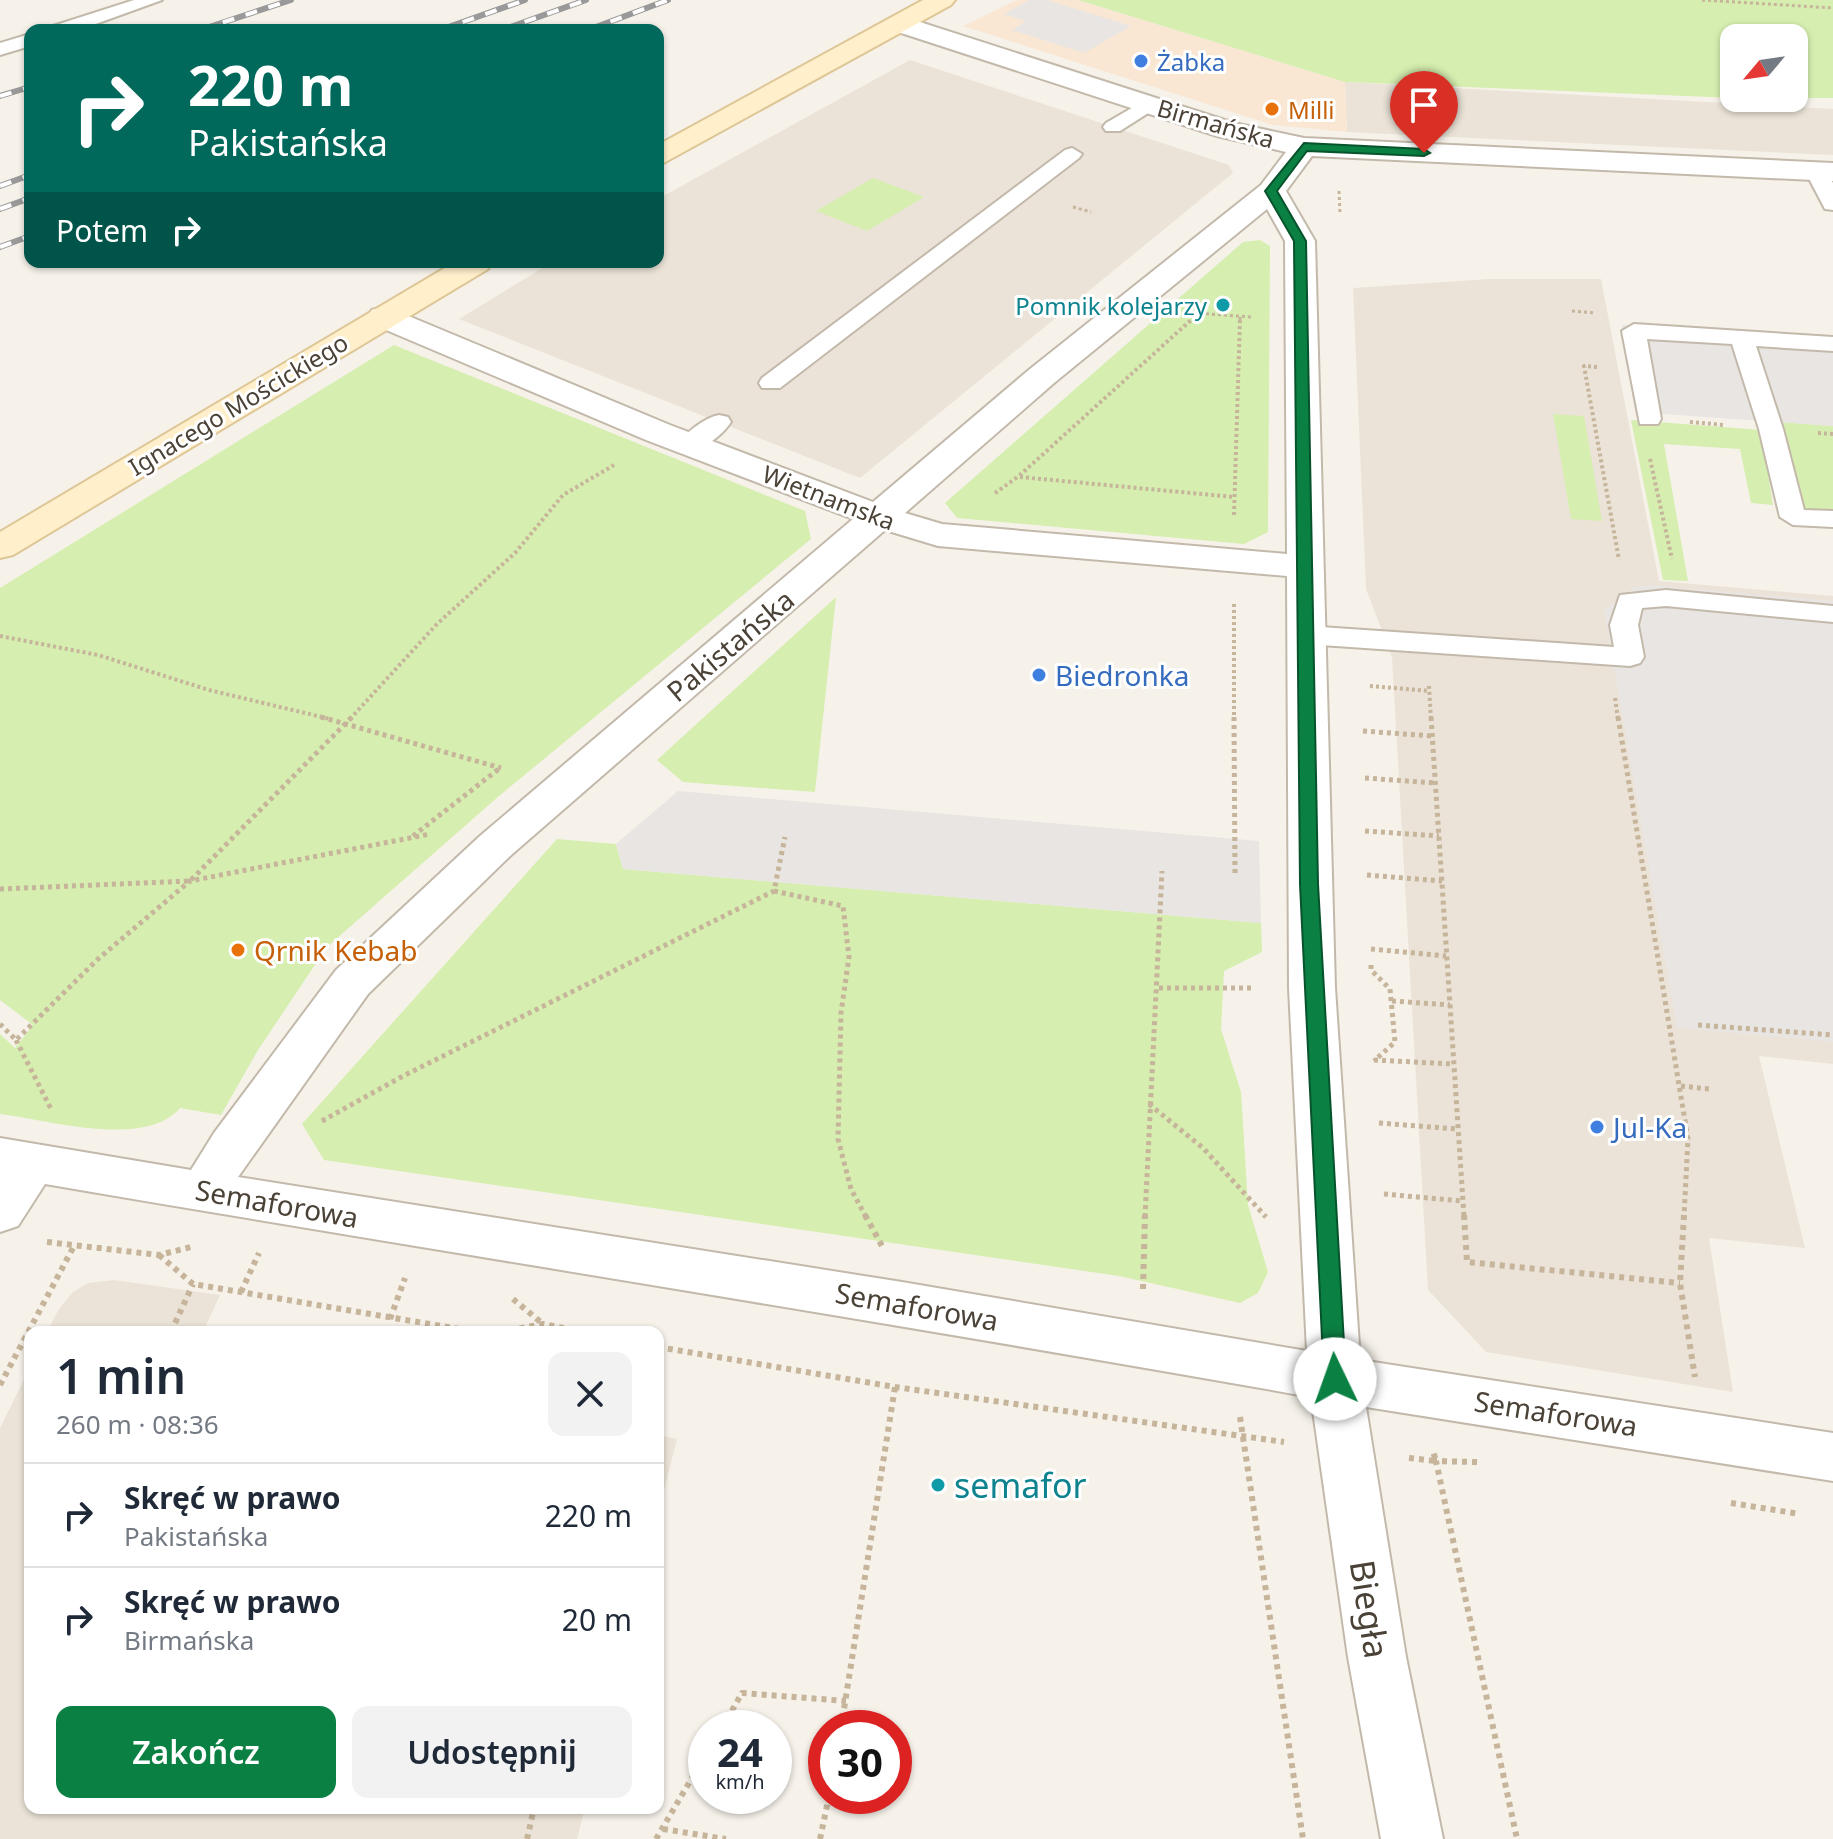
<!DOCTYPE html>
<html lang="pl">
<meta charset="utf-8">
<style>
:root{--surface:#fff;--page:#f2f2f3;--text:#1f2937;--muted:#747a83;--line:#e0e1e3;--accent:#0b8043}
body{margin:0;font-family:"Noto Sans",sans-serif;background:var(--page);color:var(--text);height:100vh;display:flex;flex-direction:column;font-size:30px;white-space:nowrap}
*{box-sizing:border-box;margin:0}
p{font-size:26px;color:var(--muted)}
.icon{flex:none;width:44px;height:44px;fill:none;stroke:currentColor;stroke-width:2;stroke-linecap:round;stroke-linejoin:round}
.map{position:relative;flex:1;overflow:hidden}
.side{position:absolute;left:24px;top:1326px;width:640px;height:488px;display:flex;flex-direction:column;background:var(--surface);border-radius:16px;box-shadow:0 2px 6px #0004}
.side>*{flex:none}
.banner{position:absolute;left:24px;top:24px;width:640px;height:244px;border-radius:16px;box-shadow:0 2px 6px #0004;background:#00695c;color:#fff;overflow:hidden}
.needle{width:52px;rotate:241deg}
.fabs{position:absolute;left:1720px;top:24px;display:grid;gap:16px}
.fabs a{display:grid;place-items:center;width:88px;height:88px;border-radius:16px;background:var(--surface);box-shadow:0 2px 6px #0004;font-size:40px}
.speed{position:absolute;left:688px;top:1710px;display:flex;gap:16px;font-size:40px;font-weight:700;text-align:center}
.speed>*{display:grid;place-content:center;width:104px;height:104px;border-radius:50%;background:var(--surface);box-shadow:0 2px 6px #0004;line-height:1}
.speed small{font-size:20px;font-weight:400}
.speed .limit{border:12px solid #d22;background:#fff;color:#111}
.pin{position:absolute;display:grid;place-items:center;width:68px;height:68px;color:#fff;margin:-82px -34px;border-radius:50% 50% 50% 0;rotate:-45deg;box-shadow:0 0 8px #0007}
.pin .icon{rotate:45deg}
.me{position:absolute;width:88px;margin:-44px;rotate:357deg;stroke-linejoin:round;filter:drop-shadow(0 0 6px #0008)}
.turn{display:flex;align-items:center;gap:28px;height:168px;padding:0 32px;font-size:36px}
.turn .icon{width:104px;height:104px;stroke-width:2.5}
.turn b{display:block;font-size:56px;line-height:68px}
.then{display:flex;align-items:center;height:76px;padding:0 32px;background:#0003;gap:16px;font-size:30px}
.round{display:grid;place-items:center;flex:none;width:84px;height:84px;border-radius:16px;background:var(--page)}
.overview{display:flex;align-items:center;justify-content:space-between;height:136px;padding:0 32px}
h1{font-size:48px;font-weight:600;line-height:60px}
.cta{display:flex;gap:16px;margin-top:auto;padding:16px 32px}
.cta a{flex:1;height:92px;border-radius:16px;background:var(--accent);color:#fff;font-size:32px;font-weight:600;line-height:92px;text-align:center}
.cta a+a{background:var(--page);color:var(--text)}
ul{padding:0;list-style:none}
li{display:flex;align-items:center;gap:24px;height:104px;padding:0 32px;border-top:2px solid var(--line)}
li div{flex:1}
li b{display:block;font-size:30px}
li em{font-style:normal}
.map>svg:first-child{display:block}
.residential{fill:#ebe3d7}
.commercial{fill:#f9e7d4}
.green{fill:#d6eeaf}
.parking{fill:#e8e5e2}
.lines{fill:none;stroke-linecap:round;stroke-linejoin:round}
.lane-casing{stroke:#c3b9ab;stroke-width:4}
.street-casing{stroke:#c3b9ab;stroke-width:4}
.secondary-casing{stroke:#dec697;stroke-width:4}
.path-far3{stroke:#c6b49b;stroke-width:3;stroke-dasharray:3 3;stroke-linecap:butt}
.path-far2{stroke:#c6b49b;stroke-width:4;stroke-dasharray:3 3;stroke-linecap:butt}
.path-far1{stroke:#c6b49b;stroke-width:5;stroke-dasharray:4 4;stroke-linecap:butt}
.path{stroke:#c6b49b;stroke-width:6;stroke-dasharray:5 5;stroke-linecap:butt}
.lane{fill:#fff;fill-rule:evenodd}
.street{fill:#fff;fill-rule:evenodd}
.secondary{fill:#ffefcb;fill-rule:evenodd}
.rail-casing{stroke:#999;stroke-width:6}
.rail{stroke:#fff;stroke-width:4;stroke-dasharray:12;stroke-linecap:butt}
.route{fill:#0b8043;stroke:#07532c;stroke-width:2}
.shop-dot{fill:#3f7fe0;stroke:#fff;stroke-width:3}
.food-dot{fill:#e8710a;stroke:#fff;stroke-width:3}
.culture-dot{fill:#0f9aa8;stroke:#fff;stroke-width:3}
.labels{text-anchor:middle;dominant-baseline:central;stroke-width:6;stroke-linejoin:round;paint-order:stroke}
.far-shop-label{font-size:24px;fill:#366cbe;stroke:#fff;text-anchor:start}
.far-food-label{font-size:24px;fill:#c56008;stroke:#fff;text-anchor:start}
.far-street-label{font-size:24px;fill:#4b4237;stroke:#fff}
.far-culture-label{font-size:24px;fill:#0d838f;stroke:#fff;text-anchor:end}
.street-label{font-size:28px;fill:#4b4237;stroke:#fff}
.shop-label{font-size:28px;fill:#366cbe;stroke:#fff;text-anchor:start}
.food-label{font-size:28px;fill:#c56008;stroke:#fff;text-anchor:start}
.near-culture-label{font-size:34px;fill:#0d838f;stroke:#fff;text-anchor:start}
.near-street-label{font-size:34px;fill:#4b4237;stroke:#fff}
</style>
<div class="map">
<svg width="1833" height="1839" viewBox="0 0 1833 1839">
<rect width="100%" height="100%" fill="#f6f2ea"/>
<path class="residential" d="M910,60L1229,165L1233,173L860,478L459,319L552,262H658V199Z
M1345,82L1833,109V155L1347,132Z
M1489,279H1601L1659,581L1833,596V1064L1759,1056L1805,1248L1709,1238L1733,1392L1486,1352L1428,1290L1392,657L1366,589L1353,288Z
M114,1280L220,1295L203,1332H47L59,1309L73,1292L88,1283Z
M30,1367V1808H585L577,1839H0V1428Z
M658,1435L677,1439L658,1514Z"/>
<path class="commercial" d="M1017,0H1078L1345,82L1347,132L1273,125L963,26Z"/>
<path class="green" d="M1078,0H1833V98H1742H1794V38H1734V98L1345,82Z
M873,178L924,197L867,231L816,211Z
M1260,240L1270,246L1268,532L1244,544L957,518L945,503L1243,242Z
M394,345L805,511L811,539L499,796L327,947L258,1050L221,1115L180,1108C145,1149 49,1120 0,1114V1034L15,1048L33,1025L0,1000V588Z
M1553,414L1584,416L1602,521L1571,519Z
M1631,420L1761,430L1773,505L1751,503L1740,449L1664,444L1688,581L1663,580Z
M1781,422L1833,426V513L1801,511Z
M836,597L815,792L683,782L657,760Z
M557,839L616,844L623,869L1261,923L1262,952L1224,971L1221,1029L1241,1092L1248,1205L1268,1272L1258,1293L1240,1303L1119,1276L324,1160L302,1124Z"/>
<path class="parking" d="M1029,0H1047L1131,26L1084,53L1012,30L1026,21L1004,14Z
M1622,325L1833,338V426L1635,412Z
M1649,585L1833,601V1042L1677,1028L1604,611L1633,588Z
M678,791L1259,841L1261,923L623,869L616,844Z"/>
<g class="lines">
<g class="lane-casing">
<path id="lane" d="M134,0H162L79,30H50L53,26Z
M30,34V46L0,55V43Z
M1149,98L1159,104L1156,108L1120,131H1106L1103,127L1106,123Z
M1072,148L1082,154L1079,158L780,388H762L759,383L762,378L1065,150Z
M1816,165L1823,167L1833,183V210L1825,209L1805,171Z
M1634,324L1833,337V351L1756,346L1783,429L1804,510L1833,511V527L1793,525L1780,517L1759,429L1732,344L1647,339L1661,419L1658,424H1640L1622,331Z
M719,415L728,417L731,422C721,437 699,454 681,449L677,444C687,432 704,418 719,415Z
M1666,590L1833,606V622L1666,606L1642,608L1638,625L1644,657L1640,663L1630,666L1306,644L1296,641L1292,635L1296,629L1306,626L1614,647L1610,625L1620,595Z"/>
</g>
<g class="street-casing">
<path id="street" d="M898,15L1234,123L1304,138L1833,163V181L1312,156L1286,191L1315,241L1335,988L1360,1360L1833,1433V1481L1366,1407L1406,1657L1443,1839H1381L1348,1657L1311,1397C890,1322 467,1256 45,1184L18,1226L0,1232V1138L191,1170L214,1133L336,970L480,836L853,519L646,440L372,324L367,317L372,310L383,307L394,310L670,425L873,502L1030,369L1261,185L1286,152L1217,136L889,29L885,23ZM1267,209L1285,241L1287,554L942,524L905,513L1054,383ZM885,530L938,546L1287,576L1289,988L1307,1351L902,1282L238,1177L368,994L510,856Z"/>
</g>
<g class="secondary-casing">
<path id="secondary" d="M923,0H955L951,5L658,166V145Z
M455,262H492L488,269L13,555L0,558V532Z"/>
</g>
<path class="path-far3" d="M1702,0L1833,8
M1339,191L1340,213
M1073,207L1091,212
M1572,311L1595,313
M1194,313L1252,317
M1240,320V316"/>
<path class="path-far2" d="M1597,367L1584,366L1619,560
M1690,422L1724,425
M1818,433L1833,434
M1650,459L1672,559
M1020,477L1234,497
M995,493L1019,476L1191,320
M1234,515L1240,318
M1234,604V719
M0,636L98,655L209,690L330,719
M1370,686L1429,691
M1429,686L1431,719
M1615,698L1618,719
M350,719L437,624L515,553L563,495L614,465"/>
<path class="path-far1" d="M321,717L501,768
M1234,717L1235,877
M1431,717L1464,1217
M1618,717L1688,1139L1684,1217
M1363,731L1432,736
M1365,778L1435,783
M1365,831L1439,836
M413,836L500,768
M1367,875L1442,881
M0,889L190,881L352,717
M774,891L843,906L849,957L841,1013L838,1139L851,1189L866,1217
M1371,949L1446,956
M1371,965V970L1390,989L1395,1042L1374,1061
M1159,988H1255
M1392,1001L1450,1005
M0,1024L16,1040L98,959L190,881L430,834
M1698,1025L1833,1035
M16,1040L52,1111
M1374,1060L1453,1064
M1681,1086L1709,1089
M1149,1104L1203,1148L1266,1217
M322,1121L403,1076L774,891L785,837
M1379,1123L1457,1129
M1384,1194L1462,1201
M1145,1217L1162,871"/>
<path class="path" d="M865,1215L882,1246
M1464,1215L1467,1262L1680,1283
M1684,1215L1680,1283L1695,1377
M47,1242L159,1255L195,1246
M159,1255L193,1284L477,1332
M1143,1289L1145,1215
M241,1292L259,1253
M513,1299L543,1324
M390,1319L405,1278
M171,1332L193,1284
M500,1332L543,1324L583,1332
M658,1347L895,1387L1284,1442
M0,1385L74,1246
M1240,1417L1303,1839
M1409,1458L1436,1461L1433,1451
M1477,1462L1436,1461L1517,1839
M1731,1503L1800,1514
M722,1728L742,1693L846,1701
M841,1728L895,1387
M663,1829L726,1839
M527,1839L534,1808
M656,1839L706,1754
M820,1839L829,1796"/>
<use href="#lane" class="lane"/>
<use href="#street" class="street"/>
<use href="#secondary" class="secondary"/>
<g class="rail-casing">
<path id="rail" d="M200,30L291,0
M440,30L525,0
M502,30L586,0
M588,30L668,0
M0,96L30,87
M0,186L30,175
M0,209L30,198
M0,247L30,236"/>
</g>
<use href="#rail" class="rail"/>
</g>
<path class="route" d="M1304,143L1424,149L1430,153L1424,156L1307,151L1277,191L1306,241L1318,884L1346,1379L1343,1385H1327L1324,1379L1300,884L1294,241L1265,191Z"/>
<g class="shop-dot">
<circle cx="1141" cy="61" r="8"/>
<circle cx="1039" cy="675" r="8"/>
<circle cx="1597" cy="1127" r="8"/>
</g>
<g class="food-dot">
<circle cx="1272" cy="109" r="8"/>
<circle cx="238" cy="950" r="8"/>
</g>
<g class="culture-dot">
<circle cx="1223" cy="305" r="8"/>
<circle cx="938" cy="1485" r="8"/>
</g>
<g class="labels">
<g class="far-shop-label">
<text x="1157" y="61">Żabka</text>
</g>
<g class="far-food-label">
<text x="1288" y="109">Milli</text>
</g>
<g class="far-street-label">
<text transform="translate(1216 123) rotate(16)">Birmańska</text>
<text transform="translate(238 404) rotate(-31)">Ignacego Mościckiego</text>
<text transform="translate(829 497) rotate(21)">Wietnamska</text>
</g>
<g class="far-culture-label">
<text x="1207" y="305">Pomnik kolejarzy</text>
</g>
<g class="street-label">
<text transform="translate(730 645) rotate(-40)">Pakistańska</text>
<text transform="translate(277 1203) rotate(10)">Semaforowa</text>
<text transform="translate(917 1306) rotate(10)">Semaforowa</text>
<text transform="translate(1556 1413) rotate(9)">Semaforowa</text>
</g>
<g class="shop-label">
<text x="1055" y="675">Biedronka</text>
<text x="1613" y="1127">Jul-Ka</text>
</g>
<g class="food-label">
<text x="254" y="950">Qrnik Kebab</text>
</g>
<g class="near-culture-label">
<text x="954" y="1485">semafor</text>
</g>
<g class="near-street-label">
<text transform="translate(1370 1609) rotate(81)">Biegła</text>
</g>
</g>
</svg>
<div class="fabs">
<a><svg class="needle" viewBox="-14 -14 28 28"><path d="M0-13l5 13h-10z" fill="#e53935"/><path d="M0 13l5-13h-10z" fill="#747a83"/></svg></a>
</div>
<div class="speed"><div>24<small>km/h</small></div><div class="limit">30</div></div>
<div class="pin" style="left:1424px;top:153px;background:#d93025"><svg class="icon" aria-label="arrive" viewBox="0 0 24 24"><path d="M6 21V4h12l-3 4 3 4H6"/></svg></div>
<svg class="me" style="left:1335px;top:1379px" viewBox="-20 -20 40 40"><circle r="19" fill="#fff"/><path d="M0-13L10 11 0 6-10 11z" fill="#0b8043"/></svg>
<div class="banner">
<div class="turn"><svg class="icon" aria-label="right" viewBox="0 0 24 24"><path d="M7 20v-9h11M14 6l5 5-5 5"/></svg><div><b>220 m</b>Pakistańska</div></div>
<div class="then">Potem<svg class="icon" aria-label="right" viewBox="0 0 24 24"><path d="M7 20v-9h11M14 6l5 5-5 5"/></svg></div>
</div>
<section class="side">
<div class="overview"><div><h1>1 min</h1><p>260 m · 08:36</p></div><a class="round"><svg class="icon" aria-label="close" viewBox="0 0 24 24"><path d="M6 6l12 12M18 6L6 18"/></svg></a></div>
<ul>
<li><svg class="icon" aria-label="right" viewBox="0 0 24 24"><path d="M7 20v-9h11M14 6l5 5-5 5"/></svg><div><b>Skręć w prawo</b><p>Pakistańska</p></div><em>220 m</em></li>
<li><svg class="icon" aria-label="right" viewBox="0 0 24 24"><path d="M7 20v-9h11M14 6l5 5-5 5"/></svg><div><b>Skręć w prawo</b><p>Birmańska</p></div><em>20 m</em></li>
</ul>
<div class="cta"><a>Zakończ</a><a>Udostępnij</a></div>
</section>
</div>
